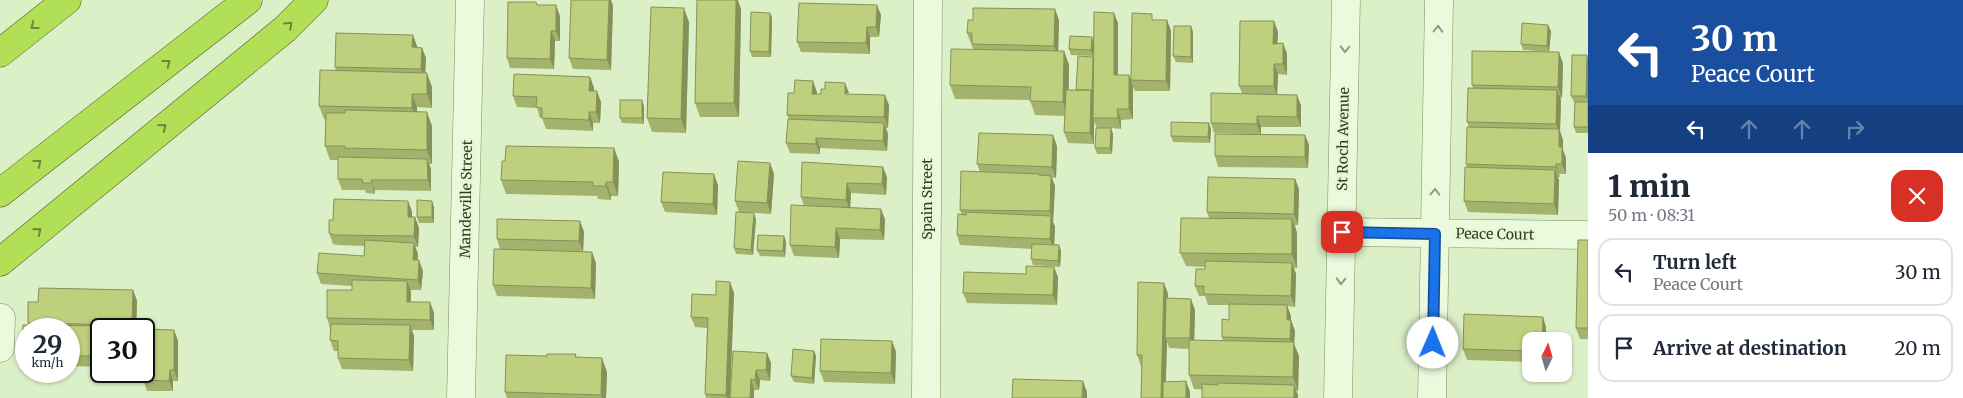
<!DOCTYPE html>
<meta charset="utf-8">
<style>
:root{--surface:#fff;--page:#f2f2f3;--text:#1f2937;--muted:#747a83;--line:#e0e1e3}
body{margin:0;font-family:Merriweather,serif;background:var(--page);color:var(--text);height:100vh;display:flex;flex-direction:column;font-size:19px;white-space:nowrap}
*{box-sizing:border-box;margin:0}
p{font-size:16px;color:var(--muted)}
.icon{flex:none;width:28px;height:28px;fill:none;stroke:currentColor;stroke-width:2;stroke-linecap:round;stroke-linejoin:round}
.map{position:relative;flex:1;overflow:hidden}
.panel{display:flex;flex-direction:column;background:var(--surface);width:375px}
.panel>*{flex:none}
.hud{background:#1a4fa0;color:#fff;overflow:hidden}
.needle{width:32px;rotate:5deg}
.tools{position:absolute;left:1522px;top:332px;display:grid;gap:10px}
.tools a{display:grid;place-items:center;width:50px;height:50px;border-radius:10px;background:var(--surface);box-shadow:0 1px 4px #0004;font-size:25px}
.speed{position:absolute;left:15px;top:318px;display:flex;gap:10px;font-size:25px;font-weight:700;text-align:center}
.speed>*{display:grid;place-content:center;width:65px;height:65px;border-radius:50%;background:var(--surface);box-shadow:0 1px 4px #0004;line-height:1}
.speed small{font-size:12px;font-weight:400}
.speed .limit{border:2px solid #111;border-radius:8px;background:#fff;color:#111}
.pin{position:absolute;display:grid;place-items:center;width:42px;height:42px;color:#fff;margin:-21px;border-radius:10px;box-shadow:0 2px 8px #0006}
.me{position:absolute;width:55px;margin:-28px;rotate:1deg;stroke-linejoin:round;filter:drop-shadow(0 0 4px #0008)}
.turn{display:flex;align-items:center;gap:18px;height:105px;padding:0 20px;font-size:22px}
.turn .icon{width:65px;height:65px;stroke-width:2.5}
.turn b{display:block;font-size:35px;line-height:42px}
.lanes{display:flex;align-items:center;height:48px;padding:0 20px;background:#0003;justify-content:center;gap:25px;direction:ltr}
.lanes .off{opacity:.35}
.round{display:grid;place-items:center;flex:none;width:52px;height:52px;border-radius:15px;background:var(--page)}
.summary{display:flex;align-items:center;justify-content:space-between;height:85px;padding:0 20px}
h1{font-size:30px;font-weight:800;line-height:38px}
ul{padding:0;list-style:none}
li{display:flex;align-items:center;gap:15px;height:68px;margin:0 10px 8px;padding:0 10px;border:2px solid var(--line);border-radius:15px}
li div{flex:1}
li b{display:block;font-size:19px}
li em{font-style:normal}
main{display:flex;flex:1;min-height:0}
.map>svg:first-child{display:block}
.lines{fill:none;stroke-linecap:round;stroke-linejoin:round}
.street-casing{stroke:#7d8d5c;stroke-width:29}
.highway-casing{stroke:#505b30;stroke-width:29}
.street{stroke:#ebfadc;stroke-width:28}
.highway{stroke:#b1e057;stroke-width:28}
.wall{fill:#a3b26c}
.shaded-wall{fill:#859158}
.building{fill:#becf7d;stroke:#859158}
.oneway{stroke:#6d8639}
.oneway2{stroke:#909c7e}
.route-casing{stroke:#114b97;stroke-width:12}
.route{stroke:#1a73e8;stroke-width:9}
.labels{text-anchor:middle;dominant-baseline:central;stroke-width:5;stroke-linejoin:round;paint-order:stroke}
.street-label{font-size:14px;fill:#353d20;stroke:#e7f7d8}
</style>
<main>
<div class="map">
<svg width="1588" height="398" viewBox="0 0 1588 398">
<rect width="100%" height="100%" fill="#dcf0c8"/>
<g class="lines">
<g class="street-casing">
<path id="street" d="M1342,232L1588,235
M0,348L1,318
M461,398L470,0
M926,398L928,0
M1338,398L1346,0
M1432,398L1439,0"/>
</g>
<g class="highway-casing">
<path id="highway" d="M0,53L67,0
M0,193L248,0
M0,262L285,29L314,0"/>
</g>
<use href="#street" class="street"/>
<use href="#highway" class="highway"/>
</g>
<path class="wall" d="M536,2L538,5L560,16V41H555L554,69L510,68L507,58Z
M613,5L611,70L573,69L569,58Z
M741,9L739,117H700L695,103Z
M770,13L772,18L771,57H752L750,51Z
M881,15L879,37H870V54L801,52L797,42Z
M1059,20L1058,51H1064L1069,65V90H1076L1093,56L1071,55L1069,49L1093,41L1118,23V75H1129L1131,79L1154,20H1167L1171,31L1170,91H1135L1133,87V119L1121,120V129L1111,128L1113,134L1112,154H1097L1095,148L1097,128L1094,122V144L1068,143L1064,132L1065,116L1035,115L1030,100L955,99L950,85L973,49L967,33Z
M1274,21L1278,32L1277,43H1283L1287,54V75L1278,74L1277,94L1301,105V127H1261V134L1305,135L1309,145L1308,168L1218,167L1215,156L1246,134L1214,133L1211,123L1242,93L1239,86Z
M689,22L686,133L652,132L647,118Z
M1191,26L1193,32V63L1176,62L1173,56Z
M1551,31L1549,52L1523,50L1521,44Z
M413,35L417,47L422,48L426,58L425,73L432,87V108L417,107V112L432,126V164H429L431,169V191L375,190V194L366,193L365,190H342L338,179V160H330L325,146L326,120L324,119L319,106L336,71L335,67Z
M1588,57V102H1581H1588V133H1576L1574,127L1575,102H1574L1571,96Z
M1563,63L1562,98H1560L1561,100L1560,131L1563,140V150L1566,158V174H1559L1560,177H1558L1559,180L1558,215L1468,212L1464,201L1467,167L1466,164L1469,127L1467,122L1473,88L1472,85Z
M590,77L594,88V91L601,102L600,123H593V131L546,129L542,118H540L537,108L517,107L513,96Z
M817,92L816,94H849L889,105L888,128H886L888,134L887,151L820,148V154L790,153L786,143L789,119L787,115L794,93Z
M644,106V124L622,123L620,118Z
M1211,129L1210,143L1173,142L1171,136Z
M1057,146L1056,178H1052L1055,186L1053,222L1055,227L1054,245L1061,251L1060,267L1033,265L1031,259L1032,249L960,245L957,235L962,215L960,210L980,172L977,164Z
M614,148L619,162L618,196H611V200L598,199L597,196L506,194L501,180L505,161Z
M802,162L887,177L886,195L851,193L850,207L885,219L884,240L840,239L839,258L794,256L790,245L804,206L801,197Z
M770,163L774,174L771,214L739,212L735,201Z
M1295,179L1299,189L1298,225H1295L1297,233V268H1294L1296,274L1295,307L1287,306L1291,316V320L1295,331L1294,344L1299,356L1298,391H1296L1298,395L1194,389L1189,375V349L1169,348L1167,341L1166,382L1186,381L1190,392V398H1141L1142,366H1141L1137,355L1164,283L1168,294L1167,298L1195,310L1194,340L1223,341L1222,337L1229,320V305H1208L1205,296H1199L1195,286L1205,269V267L1186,266L1180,253L1209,218L1207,212Z
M718,185L717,215L665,212L661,202Z
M434,207V223H419L417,217Z
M412,211V217H415L419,228L418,247H415L418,254L417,260L423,271L421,290H410L411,292V302H430L434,313V330H412L414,336L413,371L342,369L338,358V351H334L330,340V328L327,318L352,290V286L321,284L317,273L364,256V246L338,245L333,244L329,233Z
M756,219L753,255L736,254L734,248Z
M580,221L584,232L583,252L596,263L595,299L497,296L493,285L500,249L497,239Z
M784,236L786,242L785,257L760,256L757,250Z
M1588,240V339H1580L1576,328Z
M1058,277L1057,305L967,303L963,293Z
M39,288L133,290L137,301L136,329H101V367L69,366V329H26V359L22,348L23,325H29L28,323V302H38Z
M734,293L730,398H706L705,394L707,328L695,327L691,317L716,295Z
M1546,327V341H1531V362L1467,360L1463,349Z
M174,330L178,341V381H173V391H147L140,371H144Z
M892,341L896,352L895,384L824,382L820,371Z
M814,351L816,356L814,384L794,382L791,376Z
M767,353L771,363L770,381L760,380L759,390H754V398H730Z
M576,354V357L607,372L606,398H507L505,392L547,356Z"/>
<path class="shaded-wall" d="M609,0H611L613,5L611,70L607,60Z
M736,0H738L741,9L739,117L734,103Z
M556,5L560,16V41L556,31Z
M877,5L881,15L879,37L876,27Z
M684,8L689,22L686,133L681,119Z
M1055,9L1059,20L1058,56L1054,46Z
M770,13L772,18L771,57L769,52Z
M1114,13L1118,23V86L1114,75Z
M1167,20L1171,31L1170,91L1166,81Z
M1274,21L1278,32L1277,54L1273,44Z
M1548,25L1551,31L1549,52L1547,46Z
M1191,26L1193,32V63L1191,57Z
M867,27L870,37V54L866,43Z
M551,31L555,41L554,69L550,59Z
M413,35L417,46L416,58L412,47Z
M1092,37L1094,43L1093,56L1091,50Z
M1283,43L1287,54V75L1283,64Z
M422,48L426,58L425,80L421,69Z
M1064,51L1069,65L1068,116L1063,102Z
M1559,52L1563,63L1562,98L1558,87Z
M1587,55L1588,58V101L1586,96Z
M1094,57L1093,118L1094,122V144L1090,133L1091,90Z
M1274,64L1278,74L1277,97L1274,86Z
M427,73L432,87V108L427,94Z
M1129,75L1133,87V119L1129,109Z
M590,77L594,88L593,102L589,91Z
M813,81L817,92L816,104L812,94Z
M845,83L849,93L845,94Z
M1557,90L1561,100L1560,131L1563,140V150L1566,158V174L1562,164L1559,147V133L1556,124Z
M597,91L601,102L600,123L596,112Z
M412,94L417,107V121L412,108Z
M885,95L889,105L888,128L884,117Z
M1297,95L1301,105V127L1297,117Z
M642,100L644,106V124L642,118Z
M1117,109L1121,120V129L1118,118Z
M427,112L432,126V164L427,150Z
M589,112L593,123V131L589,120Z
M1257,116L1261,127V135L1257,124Z
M884,123L888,134L887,151L883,141Z
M1209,123L1211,129L1210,143L1208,137Z
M1111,128L1113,134L1112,154L1110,148Z
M1053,135L1057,146L1056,178L1052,167Z
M1305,135L1309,145L1308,168L1305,157Z
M816,138L820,148V154L816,144Z
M614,148L619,162L618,196L613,182Z
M427,159L431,169V191L428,180Z
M770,163L774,174L771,214L767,203Z
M1556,164L1559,174L1560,177L1556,167Z
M883,167L887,177L886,195L882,184Z
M1555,170L1559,180L1558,215L1554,204Z
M714,174L718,185L717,215L713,204Z
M1051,176L1055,186L1053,222L1050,211Z
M1295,179L1299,189L1298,225L1294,214Z
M371,180L375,190V194L372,183Z
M606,182L611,196V200L606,186Z
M847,183L851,193L850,210L846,200Z
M408,201L412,211V228L408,217Z
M432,201L434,207V223L432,217Z
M881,209L885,219L884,240L880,230Z
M754,213L756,219L753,255L751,250Z
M1051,216L1055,227L1054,250L1050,239Z
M415,217L419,228L418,247L414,236Z
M1292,219L1297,233V268L1292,254Z
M580,221L584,232L583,252L579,241Z
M836,228L840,239L839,258L835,247Z
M784,236L786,242L785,257L783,251Z
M414,243L418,254L417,271L413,260Z
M1059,245L1061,251L1060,267L1058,261Z
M592,252L596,263L595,299L591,288Z
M419,260L423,271L421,290L418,280Z
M1292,263L1296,274L1295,307L1291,296Z
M1054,267L1058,277L1057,305L1053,295Z
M407,281L411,292L410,312L407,302Z
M730,282L734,293L730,398H727L726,395Z
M1164,283L1168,294L1167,338H1165L1167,341L1165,398H1161Z
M133,290L137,301L136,329H133L132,325Z
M1191,299L1195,310L1194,349L1190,338Z
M430,302L434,313V330L430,320Z
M1287,305L1291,316V329V320L1295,331L1294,344L1299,356L1298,391L1293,377V347L1290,339L1287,320Z
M1543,317L1546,327V341H1542Z
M410,325L414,336L413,371L409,360Z
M174,330L178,341V381L174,370Z
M892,341L896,352L895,384L891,373Z
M814,351L816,356L814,384L812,378Z
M767,353L771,363L770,381L766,370Z
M602,358L607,372L606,398H602L601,395Z
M170,370L173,381V391L169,381Z
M756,370L760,380L759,390L755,380Z
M751,379L754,390V398H750Z
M1083,381L1087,392V398H1082Z
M1186,381L1190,392V398H1186Z
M1294,385L1298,395V398H1294Z"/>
<path class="building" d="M571,0H609L607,60L569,58Z
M697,0H736L734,103H695Z
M508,2H536L537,5H556V31H551L550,59L507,58Z
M799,3L877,5L876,27H867L866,43L797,42Z
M651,7L684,8L681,119L647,118Z
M973,8L1055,9L1054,46L972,44V33H967L968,20H973Z
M751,12L770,13L769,52L750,51Z
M1094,12L1114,13V75H1129V109H1117L1118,118H1093Z
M1132,13L1152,14V20H1167L1166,81L1131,80Z
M1240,21H1274L1273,44L1283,43V64H1274V86H1239Z
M1522,23L1548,25L1547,46L1521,44Z
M1174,26H1191V57L1173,56Z
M336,33L413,35L412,47L422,48L421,69L335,67Z
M1070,36L1092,37L1091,50L1069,49Z
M951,49L1064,51L1063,102L1030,101L1031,87L950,85Z
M1472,51L1559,52L1558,87L1472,85Z
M1572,55H1587L1586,96H1571Z
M1078,56L1093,57L1092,93L1091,90H1076Z
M320,70L427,73V94H412V108L319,106Z
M514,74L590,77L589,91H597L596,112H589V120L542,118V108L536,107L537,97L513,96Z
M795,80L813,81L812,94H821V89H825V82L845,83V94L885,95L884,117L787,115L788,93H794Z
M1468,88L1557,90L1556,124L1467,122Z
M1066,90H1091L1090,133L1064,132Z
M1211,93L1297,95V117L1257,116V124L1211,123Z
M620,100H642V118H620Z
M1575,102H1588V127H1574Z
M345,110L427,112V150L344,148L345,146H325L326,113H345Z
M788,119L884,123L883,141L816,138V144L786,143Z
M1171,122L1209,123L1208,137L1171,136Z
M1467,127L1559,129V147H1562V164H1556V167L1466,164Z
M1096,128H1111L1110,148H1095Z
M979,133L1053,135L1052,167L977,164Z
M1215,134L1305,135V157L1215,156Z
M506,146L614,148L613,182H606V186H593V182L501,180L502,161H505Z
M338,157L427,159L428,180H371L372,183H363L362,179H338Z
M738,161L770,163L767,203L735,201Z
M802,162L883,167L882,184L847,183L846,200L801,197Z
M1465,167L1555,170L1554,204L1464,201Z
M961,171L1039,174V175L1051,176L1050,211L960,210Z
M663,172L714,174L713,204L661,202Z
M1208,177L1295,179L1294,214L1207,212Z
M334,199L408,201V217H415L414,236L334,235L329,233V220H333Z
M417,200L432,201V217H417Z
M791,205L881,209L880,230L836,228L835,247L790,245Z
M736,212L754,213L751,250L734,248Z
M966,212L1051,216L1050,239L957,235L958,214L966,215Z
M1181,218L1292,219V254L1180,253Z
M497,219L580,221L579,241L497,239Z
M758,235L784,236L783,251L757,250Z
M365,240L414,243L413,260H419L418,280L317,273L319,253L364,256Z
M1578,240H1588V328H1576Z
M1032,244L1059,245L1058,261L1031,259Z
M494,249L592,252L591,288L493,285Z
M1205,261L1292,263L1291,296L1204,294V286H1195L1196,269H1205Z
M1026,266L1054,267L1053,295L963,293L964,272L1026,274Z
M352,280L407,281V302H430V320L327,318V290H352Z
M716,281L730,282L726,395L705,394L708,318L691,317L692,294L716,295Z
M1138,282L1164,283L1161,398H1141L1142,355H1137Z
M39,288L133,290L132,325L28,323V302H38Z
M1166,298L1191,299L1190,338H1165Z
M1229,304L1287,305V320H1291L1290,339L1222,337V319L1229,320Z
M1464,314L1543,317L1542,341H1531V351L1463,349Z
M331,324L410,325L409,360L338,358V341L330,340Z
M23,325L113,326V329H101V356H69V329H26V348H22Z
M144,329L174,330V370H170L169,381L143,380Z
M821,339L892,341L891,373L820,371Z
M1189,340L1294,342L1293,377L1189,375Z
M793,349L814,351L812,378L791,376Z
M733,351L767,353L766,370H756L755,380L751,379L750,398H730Z
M547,354H576L575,357L602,358L601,395L505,392L506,355L547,356Z
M1013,379L1083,381L1082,398H1012Z
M1186,381V398H1163V382Z
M1218,383L1294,385V398H1202V384L1218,385Z"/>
<defs><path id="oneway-chevron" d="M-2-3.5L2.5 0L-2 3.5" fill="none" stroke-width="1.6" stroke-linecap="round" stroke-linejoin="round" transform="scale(1.25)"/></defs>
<g class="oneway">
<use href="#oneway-chevron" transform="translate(289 25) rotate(-44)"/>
<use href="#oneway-chevron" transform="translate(34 26) rotate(142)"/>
<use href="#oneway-chevron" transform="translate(167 63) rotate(-38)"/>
<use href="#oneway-chevron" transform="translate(163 127) rotate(-39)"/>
<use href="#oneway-chevron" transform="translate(38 163) rotate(-38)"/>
<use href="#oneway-chevron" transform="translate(38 231) rotate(-40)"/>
</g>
<g class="oneway2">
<use href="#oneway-chevron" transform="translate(1438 29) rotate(-89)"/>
<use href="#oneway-chevron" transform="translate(1345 49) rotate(91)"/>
<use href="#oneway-chevron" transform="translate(1435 192) rotate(-89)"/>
<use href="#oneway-chevron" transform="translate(1341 281) rotate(91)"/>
</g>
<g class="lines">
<g class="route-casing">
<path id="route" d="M1342,232L1435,234L1433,343"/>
</g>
<use href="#route" class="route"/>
</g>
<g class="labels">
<g class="street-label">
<text transform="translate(1343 139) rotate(-89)">St Roch Avenue</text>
<text transform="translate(466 199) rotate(-89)">Mandeville Street</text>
<text transform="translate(927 199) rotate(-90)">Spain Street</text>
<text transform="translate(1495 234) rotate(1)">Peace Court</text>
</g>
</g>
</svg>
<div class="tools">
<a><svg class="needle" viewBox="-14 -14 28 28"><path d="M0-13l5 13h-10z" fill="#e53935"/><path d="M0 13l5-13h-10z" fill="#747a83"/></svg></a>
</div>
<div class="speed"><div>29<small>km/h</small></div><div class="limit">30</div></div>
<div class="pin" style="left:1342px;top:232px;background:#d93025"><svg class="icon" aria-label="arrive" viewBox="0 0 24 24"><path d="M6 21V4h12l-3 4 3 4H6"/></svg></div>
<svg class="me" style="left:1433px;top:343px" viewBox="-20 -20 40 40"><circle r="19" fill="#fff"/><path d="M0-13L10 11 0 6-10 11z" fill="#1a73e8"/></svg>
</div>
<section class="panel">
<div class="hud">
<div class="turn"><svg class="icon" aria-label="left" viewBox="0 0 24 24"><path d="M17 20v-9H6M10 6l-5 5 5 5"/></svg><div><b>30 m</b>Peace Court</div></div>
<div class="lanes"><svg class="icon" aria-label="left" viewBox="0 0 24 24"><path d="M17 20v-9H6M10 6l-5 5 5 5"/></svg><svg class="icon off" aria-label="ahead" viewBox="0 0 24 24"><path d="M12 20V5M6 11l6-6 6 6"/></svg><svg class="icon off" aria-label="ahead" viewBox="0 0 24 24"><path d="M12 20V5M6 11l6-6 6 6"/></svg><svg class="icon off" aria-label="right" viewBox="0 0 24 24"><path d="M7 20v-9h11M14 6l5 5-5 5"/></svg></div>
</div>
<div class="summary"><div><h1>1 min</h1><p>50 m · 08:31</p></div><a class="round" style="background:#d93025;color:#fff"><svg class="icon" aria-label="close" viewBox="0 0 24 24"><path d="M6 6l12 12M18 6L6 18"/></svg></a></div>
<ul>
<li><svg class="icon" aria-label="left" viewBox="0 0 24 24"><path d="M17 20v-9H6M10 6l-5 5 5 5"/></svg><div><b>Turn left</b><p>Peace Court</p></div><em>30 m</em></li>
<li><svg class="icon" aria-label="arrive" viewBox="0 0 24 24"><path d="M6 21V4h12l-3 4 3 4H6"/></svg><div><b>Arrive at destination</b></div><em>20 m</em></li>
</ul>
</section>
</main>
